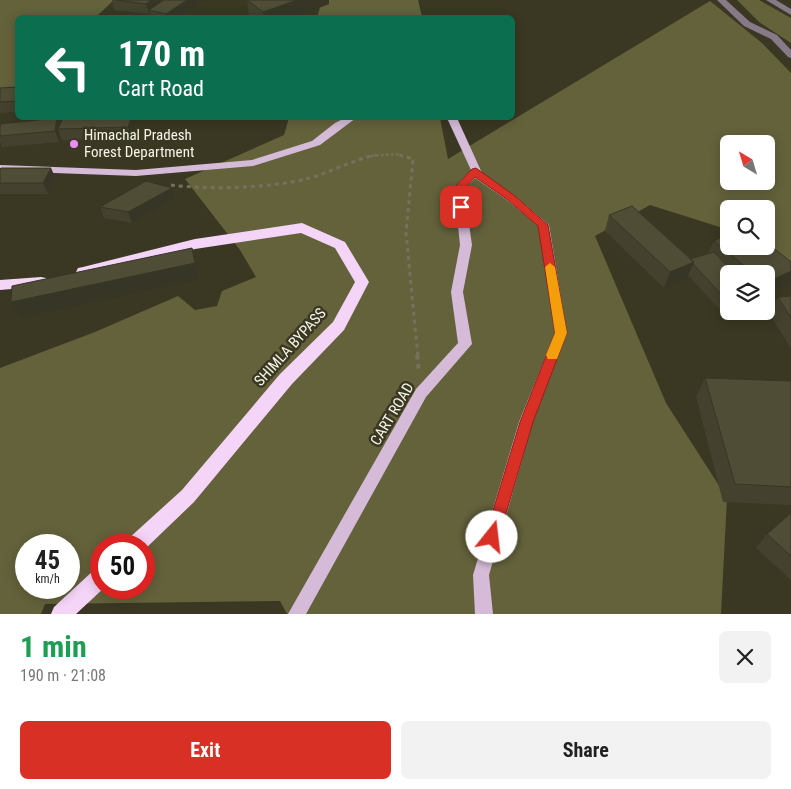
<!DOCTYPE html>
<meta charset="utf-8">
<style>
:root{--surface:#fff;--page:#f2f2f2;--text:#222;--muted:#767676;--accent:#d93025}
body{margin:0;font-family:"Roboto Condensed",sans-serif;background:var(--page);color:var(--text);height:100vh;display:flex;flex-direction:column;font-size:19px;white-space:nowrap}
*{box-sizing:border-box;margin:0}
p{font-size:16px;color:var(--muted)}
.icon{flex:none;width:28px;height:28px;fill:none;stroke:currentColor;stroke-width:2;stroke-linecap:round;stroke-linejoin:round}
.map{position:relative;height:614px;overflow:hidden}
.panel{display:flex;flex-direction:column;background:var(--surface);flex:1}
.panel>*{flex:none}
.banner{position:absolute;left:15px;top:15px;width:500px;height:105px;border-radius:8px;box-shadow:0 2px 12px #0003;background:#0b6e4f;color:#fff;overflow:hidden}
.needle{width:32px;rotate:322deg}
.tools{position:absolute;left:720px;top:135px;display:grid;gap:10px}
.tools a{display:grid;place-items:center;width:55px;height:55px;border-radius:8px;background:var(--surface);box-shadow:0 2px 12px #0003;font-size:25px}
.speed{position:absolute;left:15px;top:534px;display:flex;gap:10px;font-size:25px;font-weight:700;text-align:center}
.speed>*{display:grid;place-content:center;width:65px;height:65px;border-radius:50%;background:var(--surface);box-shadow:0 2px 12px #0003;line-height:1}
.speed small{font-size:12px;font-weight:400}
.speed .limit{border:8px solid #d22;background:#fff;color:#111}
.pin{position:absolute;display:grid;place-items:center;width:42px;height:42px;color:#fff;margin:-21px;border-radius:10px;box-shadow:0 2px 8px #0006}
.me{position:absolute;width:55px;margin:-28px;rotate:16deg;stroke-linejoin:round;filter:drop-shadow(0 0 4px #0008)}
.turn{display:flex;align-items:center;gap:18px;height:105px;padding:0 20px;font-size:22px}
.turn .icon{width:65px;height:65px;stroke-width:2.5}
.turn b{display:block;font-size:35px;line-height:42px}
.round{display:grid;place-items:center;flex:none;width:52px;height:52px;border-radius:8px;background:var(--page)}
.summary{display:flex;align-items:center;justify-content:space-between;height:85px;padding:0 20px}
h1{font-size:30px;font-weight:700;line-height:38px;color:#1e9e55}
.action{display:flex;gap:10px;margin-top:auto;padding:10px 20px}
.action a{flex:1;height:58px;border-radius:8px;background:var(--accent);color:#fff;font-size:20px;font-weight:700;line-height:58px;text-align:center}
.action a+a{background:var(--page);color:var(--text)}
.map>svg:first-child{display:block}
.green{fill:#64623b;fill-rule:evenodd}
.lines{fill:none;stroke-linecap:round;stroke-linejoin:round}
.path-far2{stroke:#74725f;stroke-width:2.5;stroke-dasharray:2.5 2.5;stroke-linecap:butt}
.path-far1{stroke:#74725f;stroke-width:3;stroke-dasharray:4 4;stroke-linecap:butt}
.path{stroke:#74725f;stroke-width:4;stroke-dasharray:4.5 4.5;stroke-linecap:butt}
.minor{fill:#867a88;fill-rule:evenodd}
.major{fill:#d5bbd8;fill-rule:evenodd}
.highway{fill:#f4d5f8;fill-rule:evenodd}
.wall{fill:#44422e}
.shaded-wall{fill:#373626}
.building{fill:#4f4d36;stroke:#373626}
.route{fill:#d93025;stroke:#8d1f18}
.slow{fill:#f59e0b}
.poi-dot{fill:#ec8cfa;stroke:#3a3822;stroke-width:2}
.labels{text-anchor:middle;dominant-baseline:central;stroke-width:5;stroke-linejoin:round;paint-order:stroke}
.poi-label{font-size:15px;fill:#f6f6e8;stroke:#3a3822;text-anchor:start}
.street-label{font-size:15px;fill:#f6f6e8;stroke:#3a3822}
</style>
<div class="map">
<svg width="791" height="614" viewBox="0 0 791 614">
<rect width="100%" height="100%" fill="#3a3822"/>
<path class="green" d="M0,0H114L96,17L18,18L17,93L0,100Z
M322,0H418L422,17L317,18Z
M737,0H759L791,18V43L759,22Z
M710,1L762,43L791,73V277L766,246V209H729V230L650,205L595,236L666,403L727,498L721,614H287L280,601L45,604L41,614H0V368L95,332L178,296L195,310L217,306L222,291L256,277L240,250L185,179L284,135L289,118H440L448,159ZM729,144H766V181H729ZM26,545H69V588H26ZM101,545H144V588H101Z"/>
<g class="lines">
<path class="path-far2" d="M371,156L396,154L403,156"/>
<path class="path-far1" d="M399,155L413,159L406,233L418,357
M171,185C208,190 271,188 306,179C330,173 352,160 376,155"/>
<path class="path" d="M417,355L419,372"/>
<path class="minor" d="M717,0H726L750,22L777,35L791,50V58L788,57L771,39L744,26Z
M766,0H776L791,9V15Z"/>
<path class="major" d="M345,118H356L320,145L253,166L136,176L0,171V165L136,170L252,160L312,141L335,123Z
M447,118H457L482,173L515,196L549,225L567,333L533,422L489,575L493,614H475L473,575L519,422L555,333L538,226L507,200L475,178L464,189L472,245L463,292L472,344L426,397L306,614H288L416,389L458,343L451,292L460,245L454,188L471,170Z"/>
<path class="highway" d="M302,223L345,242L369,282L344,330L292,384L194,502L144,550V545H125L128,539L182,490L280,374L333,322L355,282L335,248L301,233L195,249L83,277L78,276L76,272L78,268L83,267L195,239Z
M41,277L46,278L48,282L46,286L0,290V280Z
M101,567V588H104L76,614H51L54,607L94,570Z"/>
</g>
<path class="wall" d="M112,0L163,1L204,0L179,18H151L150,13L149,14L114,10Z
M247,0H329V4L292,18H252L249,15Z
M18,87V112L0,113V88Z
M57,118L60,125L63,118H174L133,120L135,126L132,138L62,140L60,135L59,142L2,147L0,142V127Z
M0,169L56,179L48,194H0Z
M172,188L175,199L132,223L104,218L100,207Z
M609,215L690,259L708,253L714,241L789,283L766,295V274H729V307L720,310L688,275L687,278L664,288L605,231Z
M791,296V349L769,313L778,297Z
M705,378L791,381V505L723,502L696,397Z
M791,513V580L756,548L767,534Z"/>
<path class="shaded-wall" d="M151,0L163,1L149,10L150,13L149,14L146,4Z
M187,0H204L179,18H167L166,14Z
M297,0H329V4L292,18H264L263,12Z
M57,118L62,129H58L60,135L59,142L55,131Z
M131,118H133L135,126L132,138L128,127Z
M51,168L56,179L48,194L43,183Z
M172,188L175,199L132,223L128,212Z
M192,248L199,279L20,318L11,302Z
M694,262L687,278L664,288L670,272Z
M791,271V280L789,283L766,295V283Z
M729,298V307L720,310L726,299Z"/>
<path class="building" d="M116,0H151L146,4Z
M164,0H187L166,14L149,10Z
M247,0H297L263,12Z
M98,15L111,18H95Z
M18,87V101L0,102V88Z
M57,118L55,131L0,136V127L1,124Z
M63,118H131L128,127L58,129Z
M1,168H51L43,183H0V169Z
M146,181L172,188L128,212L100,207Z
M632,206L694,262L670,272L609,215Z
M729,234V246H766V242L791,262V271L766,283V274H754L714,241Z
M192,248L195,263L11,302L12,286Z
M714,252L735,274H729V298L726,299L693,264L694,262L690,259Z
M791,296V318L778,297Z
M705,378L791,381V487L735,484Z
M791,513V556L767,534Z"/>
<path class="route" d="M476,168L515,196L548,225L567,333L533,422L499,537L497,542L492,544L487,542L485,537L520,422L555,333L538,226L508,200L475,177L464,189L466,207L461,210L456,207L454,188L472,169Z"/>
<path class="slow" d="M550,263L555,267L567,333L557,359H548L546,355L555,333L545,267Z"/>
<circle class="poi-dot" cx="74" cy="144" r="5"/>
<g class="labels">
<g class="poi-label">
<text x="84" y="135">Himachal Pradesh<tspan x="84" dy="17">Forest Department</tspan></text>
</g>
<g class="street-label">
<text transform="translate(290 347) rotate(-48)">SHIMLA BYPASS</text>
<text transform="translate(392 414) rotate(-59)">CART ROAD</text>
</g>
</g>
</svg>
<div class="tools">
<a><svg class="needle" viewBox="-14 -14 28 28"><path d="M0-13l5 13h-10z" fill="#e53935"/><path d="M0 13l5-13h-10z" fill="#767676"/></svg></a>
<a><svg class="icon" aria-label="search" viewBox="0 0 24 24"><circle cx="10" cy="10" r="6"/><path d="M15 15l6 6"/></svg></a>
<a><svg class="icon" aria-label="layers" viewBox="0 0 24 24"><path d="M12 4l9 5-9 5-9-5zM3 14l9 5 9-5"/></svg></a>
</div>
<div class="speed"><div>45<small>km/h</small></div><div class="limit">50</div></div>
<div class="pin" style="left:461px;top:207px;background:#d93025"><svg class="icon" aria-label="arrive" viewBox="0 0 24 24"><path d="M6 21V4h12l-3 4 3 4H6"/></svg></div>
<svg class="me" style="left:492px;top:537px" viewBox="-20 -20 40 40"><circle r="19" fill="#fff"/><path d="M0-13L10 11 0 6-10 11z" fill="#d93025"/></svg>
<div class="banner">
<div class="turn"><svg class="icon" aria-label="left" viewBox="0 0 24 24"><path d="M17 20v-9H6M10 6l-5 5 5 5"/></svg><div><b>170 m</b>Cart Road</div></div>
</div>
</div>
<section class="panel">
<div class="summary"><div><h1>1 min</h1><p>190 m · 21:08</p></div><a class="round"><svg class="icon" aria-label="close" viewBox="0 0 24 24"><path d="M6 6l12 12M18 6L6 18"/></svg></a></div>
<div class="action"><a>Exit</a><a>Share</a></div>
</section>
